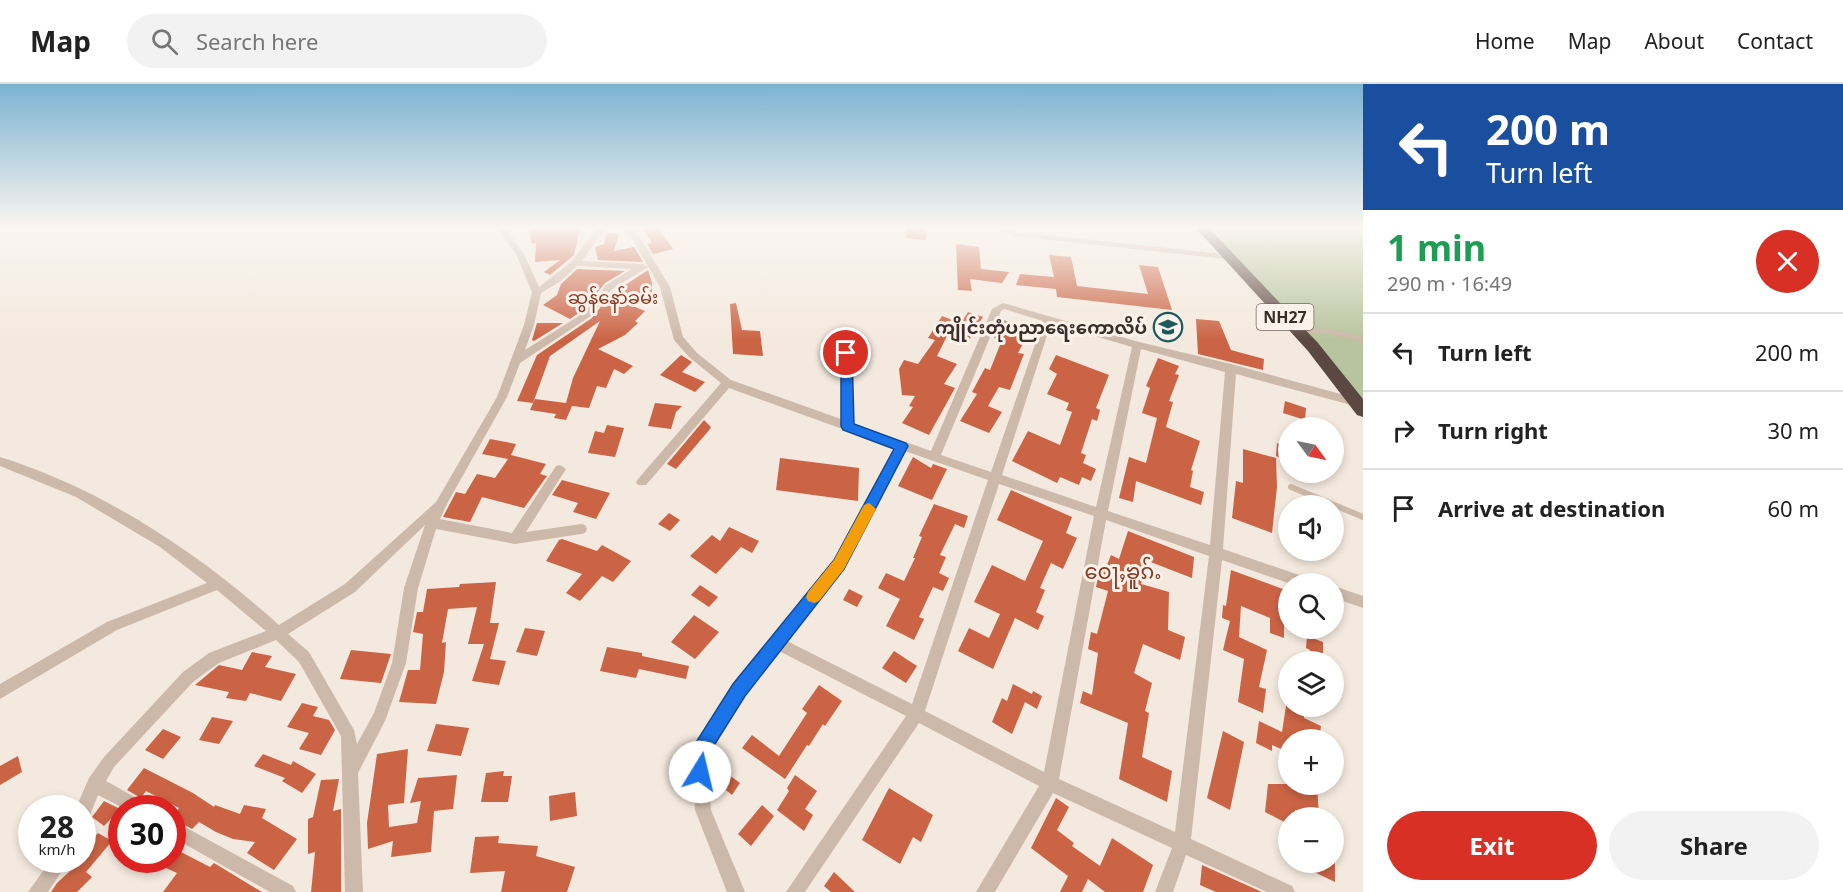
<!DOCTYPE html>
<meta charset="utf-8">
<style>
:root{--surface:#fff;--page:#f2f2f2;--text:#222;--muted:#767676;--line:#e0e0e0;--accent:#d93025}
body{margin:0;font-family:"Noto Sans","Noto Sans Myanmar",sans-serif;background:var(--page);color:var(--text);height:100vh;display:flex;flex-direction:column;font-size:22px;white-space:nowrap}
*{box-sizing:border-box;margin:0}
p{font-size:20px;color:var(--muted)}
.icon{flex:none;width:33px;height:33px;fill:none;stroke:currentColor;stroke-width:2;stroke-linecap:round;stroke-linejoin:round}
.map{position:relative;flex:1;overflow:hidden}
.drawer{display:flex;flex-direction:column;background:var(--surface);width:480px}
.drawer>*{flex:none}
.guide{background:#1a4fa0;color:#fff;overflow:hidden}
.needle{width:39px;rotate:123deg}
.tools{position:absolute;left:1278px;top:333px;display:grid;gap:12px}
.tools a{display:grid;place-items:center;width:66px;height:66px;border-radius:50%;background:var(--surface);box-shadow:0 3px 9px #0003;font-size:30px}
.speed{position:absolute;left:18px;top:711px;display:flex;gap:12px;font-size:30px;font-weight:700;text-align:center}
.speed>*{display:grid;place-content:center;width:78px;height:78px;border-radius:50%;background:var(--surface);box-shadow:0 3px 9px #0003;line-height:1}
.speed small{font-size:15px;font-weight:400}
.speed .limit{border:9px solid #d22;background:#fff;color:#111}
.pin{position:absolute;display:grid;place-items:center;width:51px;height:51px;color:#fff;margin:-26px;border:3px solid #fff;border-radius:50%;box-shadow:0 2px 6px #0007}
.me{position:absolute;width:66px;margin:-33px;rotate:9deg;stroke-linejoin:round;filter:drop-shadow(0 0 4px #0008)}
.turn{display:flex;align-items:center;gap:21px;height:126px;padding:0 24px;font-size:27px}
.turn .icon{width:78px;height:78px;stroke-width:2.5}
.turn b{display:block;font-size:42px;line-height:51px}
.round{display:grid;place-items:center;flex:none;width:63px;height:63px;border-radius:32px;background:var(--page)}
.summary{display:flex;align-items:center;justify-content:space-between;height:102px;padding:0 24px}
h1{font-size:36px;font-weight:700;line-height:45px;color:#1e9e55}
.action{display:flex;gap:12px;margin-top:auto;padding:12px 24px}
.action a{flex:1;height:69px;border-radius:36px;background:var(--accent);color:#fff;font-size:24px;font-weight:700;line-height:69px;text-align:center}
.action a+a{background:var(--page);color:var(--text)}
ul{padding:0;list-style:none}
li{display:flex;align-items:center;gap:18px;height:78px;padding:0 24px;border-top:2px solid var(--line)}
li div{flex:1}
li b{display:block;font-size:22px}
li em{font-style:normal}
header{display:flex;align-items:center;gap:36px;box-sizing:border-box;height:84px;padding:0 30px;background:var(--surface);border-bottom:2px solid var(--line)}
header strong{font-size:28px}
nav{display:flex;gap:33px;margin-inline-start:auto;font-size:21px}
.search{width:420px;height:54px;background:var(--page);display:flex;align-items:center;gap:15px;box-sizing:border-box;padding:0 21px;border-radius:33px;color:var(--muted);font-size:22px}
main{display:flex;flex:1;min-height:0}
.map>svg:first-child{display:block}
.green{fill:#b7c49d}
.building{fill:#cb6445}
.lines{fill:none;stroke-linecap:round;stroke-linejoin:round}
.lane-far1{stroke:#cdb9a9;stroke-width:4.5}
.lane{stroke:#cdb9a9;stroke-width:6}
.street{fill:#cdb9a9;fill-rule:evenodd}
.highway{fill:#5b4840;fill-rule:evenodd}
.route{fill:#1a73e8;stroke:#114b97;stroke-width:1.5}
.slow{fill:#f59e0b}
.labels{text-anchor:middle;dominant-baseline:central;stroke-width:6;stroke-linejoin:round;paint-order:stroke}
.shield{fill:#fbf3eb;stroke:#746963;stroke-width:1.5}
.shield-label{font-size:16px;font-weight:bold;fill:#3a2e29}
.far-quarter-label{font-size:18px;fill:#8c371e;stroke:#fbf3eb}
.poi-label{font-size:18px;font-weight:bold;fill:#3a2e29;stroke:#fbf3eb;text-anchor:end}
.quarter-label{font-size:21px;fill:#8c371e;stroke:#fbf3eb}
</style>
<header>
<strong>Map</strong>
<div class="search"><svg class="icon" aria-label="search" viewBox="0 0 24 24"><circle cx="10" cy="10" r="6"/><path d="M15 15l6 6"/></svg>Search here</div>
<nav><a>Home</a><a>Map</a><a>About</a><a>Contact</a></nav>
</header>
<main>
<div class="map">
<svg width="1363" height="808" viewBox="0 0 1363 808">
<rect width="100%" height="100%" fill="#f4e9de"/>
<path class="green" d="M1205,143H1363V320Z"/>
<path class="building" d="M545,143L580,144L574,171L550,191L544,188L560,176L535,178L536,159L532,160L529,147Z
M642,143H658L673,165L653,170L647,160L652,159Z
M907,143H926V156L906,154Z
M607,149H619L614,167L634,163L643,178L598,176L595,163L604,160Z
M956,160L979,163L981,185L1009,188L1002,199L970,195L972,207L958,206Z
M1049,171L1071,173L1077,202L1148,210L1139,181L1158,183L1172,226L1057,213L1056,205L1016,201L1020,190L1054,193Z
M577,185L625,187L605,199L583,226L570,235L543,221L557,211L561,200Z
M648,186L652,199V210L610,211Z
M609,212L645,227L635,237L638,239L625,251L598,265L633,282L624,290L614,285L606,304L597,302L589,324L572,322L566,336L554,334L556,330L530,326L535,315L566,319L573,294L600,237L550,272L533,319L517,317L537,271L592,234Z
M736,219L742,246L760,247L763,272L733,270L730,220Z
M968,228L983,233L967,259L947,252L937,272L957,280L944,300L955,304L929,351L902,339L913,323L909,322L915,312L902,311L899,285L904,276L918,280L935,256L928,254L942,232L961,239Z
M1196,235L1219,237L1231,266L1264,275L1263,286L1198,270Z
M1003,236L1031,244L1018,269L1024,270L1010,306L999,303L988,322L1002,328L989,349L960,337L977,310L972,308L985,284L990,286L1002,256L994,254Z
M537,239H563L534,257L532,256Z
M681,271L692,278L682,288L705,298L695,308L660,291Z
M1056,271L1109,291L1096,324L1100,326L1097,337L1092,335L1081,369L1086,371L1083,379L1096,385L1091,397L1082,393L1079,401L1060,393L1057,399L1012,377L1028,347L1060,361L1072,328L1066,326L1069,319L1047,310L1057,290L1049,285Z
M1158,274L1179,282L1175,290L1179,291L1169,317L1173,318L1166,343L1200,357L1191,386L1193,387L1190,403L1204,408L1201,421L1136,397L1133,418L1119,414L1129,373L1146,379L1157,334L1142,329L1150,304L1146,302Z
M1285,317L1306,324L1305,336L1283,329Z
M655,319L682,322L676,328L671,345L648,342Z
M704,336L711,343L710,345L676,385L667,380Z
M607,341L624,344L615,373L588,369L595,347L604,349Z
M490,355L516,360L511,371L546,380L540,390L547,392L524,424L482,413L470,438L443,433L456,408L465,410L477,390L495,394L508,375L482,370Z
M1277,359L1288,363V377L1276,372Z
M1243,365L1276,374L1277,403L1272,449L1232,434L1236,397L1243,399Z
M913,373L931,384L933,380L947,385L932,416L898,402Z
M780,374L859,384L858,417L776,406Z
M562,396L610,409L596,435L573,428L578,419L552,411Z
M1011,406L1072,433L1066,449L1077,454L1063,485L1051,479L1040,504L1045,506L1036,528L1044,532L1038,546L1015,534L993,585L958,567L969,544L989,554L1000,530L974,518L992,481L1025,497L1043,457L997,436Z
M934,420L968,432L964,444L955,440L940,471L946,473L939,489L949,494L943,507L933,503L919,533L924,535L914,556L886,542L900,515L878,504L886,489L904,497L915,474H913L922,453L919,452Z
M669,429L680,436L670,447L658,440Z
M729,443L759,457L752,469L741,463L716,490L690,472L712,451L720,457Z
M1128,447L1194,473L1192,494L1148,477L1141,500L1169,508L1168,546L1185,553L1180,576L1143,560L1134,589L1152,599L1145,627L1149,629L1142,673L1172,687L1167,718L1119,695L1128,639L1080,619L1083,607L1092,611L1098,569L1088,565L1091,548L1097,550L1108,507L1096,503L1100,484L1105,486L1111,471L1119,475Z
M562,455L597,467L602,461L631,477L613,498L602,492L580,517L566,509L582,490L546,477L559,456Z
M1231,486L1288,507V538L1284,536V554L1270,549V534L1241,522L1239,553L1267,566L1259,603L1266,605L1263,629L1238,618L1244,575L1223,566L1230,537L1222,534L1223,521L1226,522Z
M496,498L490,539H499L490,575L506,577L499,601L472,597L484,560H468L477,523L448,525L442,559L446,558L444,588L436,620L399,618L408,586H420L423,550L413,548L417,528H423L427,505L459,503L460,500Z
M700,501L718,513L709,523L691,511Z
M849,505L863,512L857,523L843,516Z
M694,531L719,548L695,575L671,558Z
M525,544L545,547L537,572L516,568Z
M1307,552L1323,558V578H1309L1310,566L1306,564Z
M607,563L642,569V572L689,582L686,595L639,585L636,594L600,587Z
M351,566L391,570L381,599L340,595Z
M894,567L917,582L906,599L882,584Z
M252,568L272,572L265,583L296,590L281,617L250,609L246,617L226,614L229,608L195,601L219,581L242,586Z
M1013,600L1032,610L1033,607L1042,612L1037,625L1025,618L1012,650L992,638L1002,614L1007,617Z
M819,601L842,617L825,642L823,640L809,662L807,661L785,695L742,664L752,651L779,672L807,629L802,625Z
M302,619L318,623L313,632L329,636L335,646L321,671L299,665L309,649L287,643Z
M1286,622H1305L1304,634L1321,642L1319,656H1288V668L1272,661V667L1256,659L1259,637L1282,648Z
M212,633L233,637L219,660L199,656Z
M436,640L469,644L461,672L427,667Z
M163,645L181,653L163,675L145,666Z
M1223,647L1244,658L1230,726L1207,714Z
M408,665L404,719L388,721L389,743L417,739L421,717L410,719L418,694L457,691L453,725L434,727L431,768L391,773L393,757L368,765L367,739L377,670Z
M263,670L291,681L293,677L316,690L302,709L282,697L285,694L254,682Z
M18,672L22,688L0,701V682Z
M144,684L193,709L214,723L215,721L240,730L244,721L266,725L262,734L297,755L274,786L247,769L255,758L233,755L216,748L199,738L192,745L172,734L179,724L146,707L141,714L127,706Z
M504,687L503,692H512L508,718H481L486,689Z
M724,687L740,699L732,711L716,698Z
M795,691L817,707L805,725L813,731L804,747L777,726L789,707L787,704Z
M339,695L333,727L341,725V808H311L315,768L308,770V735L313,733L321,696Z
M1268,700H1317L1319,734H1311L1295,726L1294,734H1288V740L1265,728Z
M889,704L933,731L921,758L913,753L900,780L862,756Z
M575,708L577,732L550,737L549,712Z
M1056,714L1069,723L1057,746L1074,759L1072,762L1100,782L1112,754L1153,781L1143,808H1105L1088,795L1082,808H1060L1068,792L1031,764Z
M104,717L120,725L104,742L92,733Z
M762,721L774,732L751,762L738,750Z
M98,749L112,757L86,788L92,793L77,808H51L57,799L82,776L87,769L83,766Z
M499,752L498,759L538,762L536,772L575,783L567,808H501L505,787L470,789L475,753Z
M172,756L181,761L177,766L210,783L214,779L262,808H163L177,789L148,776H172Z
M1293,778H1335V798Z
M1202,781L1262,808H1216L1200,801Z
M834,788L855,808H831L824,802Z"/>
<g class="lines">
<path class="lane-far1" d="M1001,143L1015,150L1229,173
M1299,247H1327L1363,255
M846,317L845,274L846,269L852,264"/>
<path class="lane" d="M846,315L847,342
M1291,403L1363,433"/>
<path class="street" d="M496,143H504L524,170L539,203L571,178L598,143H606L582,177L643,180L648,183L612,205L591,232L520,279L507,313L448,418L440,435L512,449L556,382L560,381L566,385L526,448L581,440L585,441L587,445L585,449L581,450L515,460L436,445L418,504L406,579L385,637L358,689L363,808H345L341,652L299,578L276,556L219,579L193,598L114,683L106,697L144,718L146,724H123L98,711L88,736L82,738V724H76L89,694L104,673L183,588L209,569L266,547L217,506L117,546L0,615V600L107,538L207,499L160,463L76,413L0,382V373C103,405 199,469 279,541L345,500L436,418L497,313L524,241L532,208L516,170ZM577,182L632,185L606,201L585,228L525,266L534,241L541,209L561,197ZM425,441L404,504L392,579L374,629L357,660L354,646L309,568L288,550L355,508Z
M621,143H630L641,155L670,203L683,253L697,269L731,296L931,367L992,225L1003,219L1139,258L1231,280L1359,315L1360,318L1355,322L1236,290L1223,465L1314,496L1315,500H1291L1222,476L1191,755L1292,802L1295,808H1267L1186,771L1173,808H1155L1172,764L1053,709L995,808H976L1039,702L919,639L805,808H786L906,632L779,567L744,611L707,671L711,726L745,808H727L695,726L691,669L734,601L834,477L895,364L729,304L646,401H638L636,398L638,395L721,299L689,273L674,256L660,203L633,156ZM1004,225L1043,237L991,388L941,371L1001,227ZM1051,239L1132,263L1096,423L1002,391ZM1141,265L1225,288L1210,461L1108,427ZM905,367L988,396L912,620L787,557L844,485ZM999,400L1094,432L1044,688L925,627ZM1106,436L1209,472L1175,748L1059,695Z
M1334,502L1363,512V524L1334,514Z
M172,736L293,802L296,808H270L172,753Z
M51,776H69L48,808H28Z"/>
<path class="highway" d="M1195,143H1208L1318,259L1363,315V333L1357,331L1308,267Z"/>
</g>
<linearGradient id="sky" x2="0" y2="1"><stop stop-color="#7cb3d2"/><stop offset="0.56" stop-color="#faf5f0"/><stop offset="1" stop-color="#faf5f0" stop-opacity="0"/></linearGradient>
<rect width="1363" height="256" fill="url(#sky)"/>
<path class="route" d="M846,265L852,269L854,340L906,359L908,362L844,485L745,612L708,671L709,688L707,694L700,697L694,694C690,685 689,672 693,663L733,600L834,476L894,365L843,346L841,342V269Z"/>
<path class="slow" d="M869,419L876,425L844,485L819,517L814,519L808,517L806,513L808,508L834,476L864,421Z"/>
<defs>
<g id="university-ring" transform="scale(1.5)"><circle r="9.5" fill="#fbf3eb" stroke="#1c5a5d" stroke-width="1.5"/><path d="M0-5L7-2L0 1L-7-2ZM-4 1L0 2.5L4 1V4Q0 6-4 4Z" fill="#1c5a5d"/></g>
</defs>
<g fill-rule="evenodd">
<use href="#university-ring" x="1168" y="243"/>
</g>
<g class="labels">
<rect class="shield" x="1256.5" y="220" width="57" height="26" rx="4.5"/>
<g class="shield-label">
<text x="1285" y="233">NH27</text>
</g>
<g class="far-quarter-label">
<text x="613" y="213">ဆွန်နော်ခမ်း</text>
</g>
<g class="poi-label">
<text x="1147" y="243">ကျိုင်းတုံပညာရေးကောလိပ်</text>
</g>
<g class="quarter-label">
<text x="1123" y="487">ဝေႃႇၶူၵ်ႉ</text>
</g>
</g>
</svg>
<div class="tools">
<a><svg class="needle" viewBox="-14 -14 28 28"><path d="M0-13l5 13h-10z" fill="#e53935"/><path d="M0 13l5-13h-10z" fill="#767676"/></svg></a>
<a><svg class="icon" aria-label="sound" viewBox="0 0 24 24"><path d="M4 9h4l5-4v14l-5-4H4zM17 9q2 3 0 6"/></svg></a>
<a><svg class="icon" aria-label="search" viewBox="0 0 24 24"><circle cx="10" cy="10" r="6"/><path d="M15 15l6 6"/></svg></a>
<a><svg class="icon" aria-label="layers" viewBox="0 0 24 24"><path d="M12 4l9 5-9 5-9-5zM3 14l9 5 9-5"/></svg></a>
<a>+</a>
<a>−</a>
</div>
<div class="speed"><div>28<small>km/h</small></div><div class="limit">30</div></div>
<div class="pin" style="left:846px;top:269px;background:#d93025"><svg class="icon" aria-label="arrive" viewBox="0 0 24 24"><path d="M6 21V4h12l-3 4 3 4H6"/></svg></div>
<svg class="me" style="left:700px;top:688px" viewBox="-20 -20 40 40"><circle r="19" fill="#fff"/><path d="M0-13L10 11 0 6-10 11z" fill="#1a73e8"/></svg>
</div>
<section class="drawer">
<div class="guide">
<div class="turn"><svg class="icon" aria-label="left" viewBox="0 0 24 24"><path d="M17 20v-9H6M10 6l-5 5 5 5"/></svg><div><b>200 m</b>Turn left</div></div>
</div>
<div class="summary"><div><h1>1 min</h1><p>290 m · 16:49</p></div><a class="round" style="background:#d93025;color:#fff"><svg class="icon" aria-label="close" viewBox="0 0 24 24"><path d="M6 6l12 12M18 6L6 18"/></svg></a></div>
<ul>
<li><svg class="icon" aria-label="left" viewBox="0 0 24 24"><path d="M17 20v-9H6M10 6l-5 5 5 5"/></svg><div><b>Turn left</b></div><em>200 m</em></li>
<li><svg class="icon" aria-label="right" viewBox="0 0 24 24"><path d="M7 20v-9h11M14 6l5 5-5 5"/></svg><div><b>Turn right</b></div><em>30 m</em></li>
<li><svg class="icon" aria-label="arrive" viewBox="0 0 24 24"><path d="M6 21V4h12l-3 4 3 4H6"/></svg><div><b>Arrive at destination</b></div><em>60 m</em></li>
</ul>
<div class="action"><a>Exit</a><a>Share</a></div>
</section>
</main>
